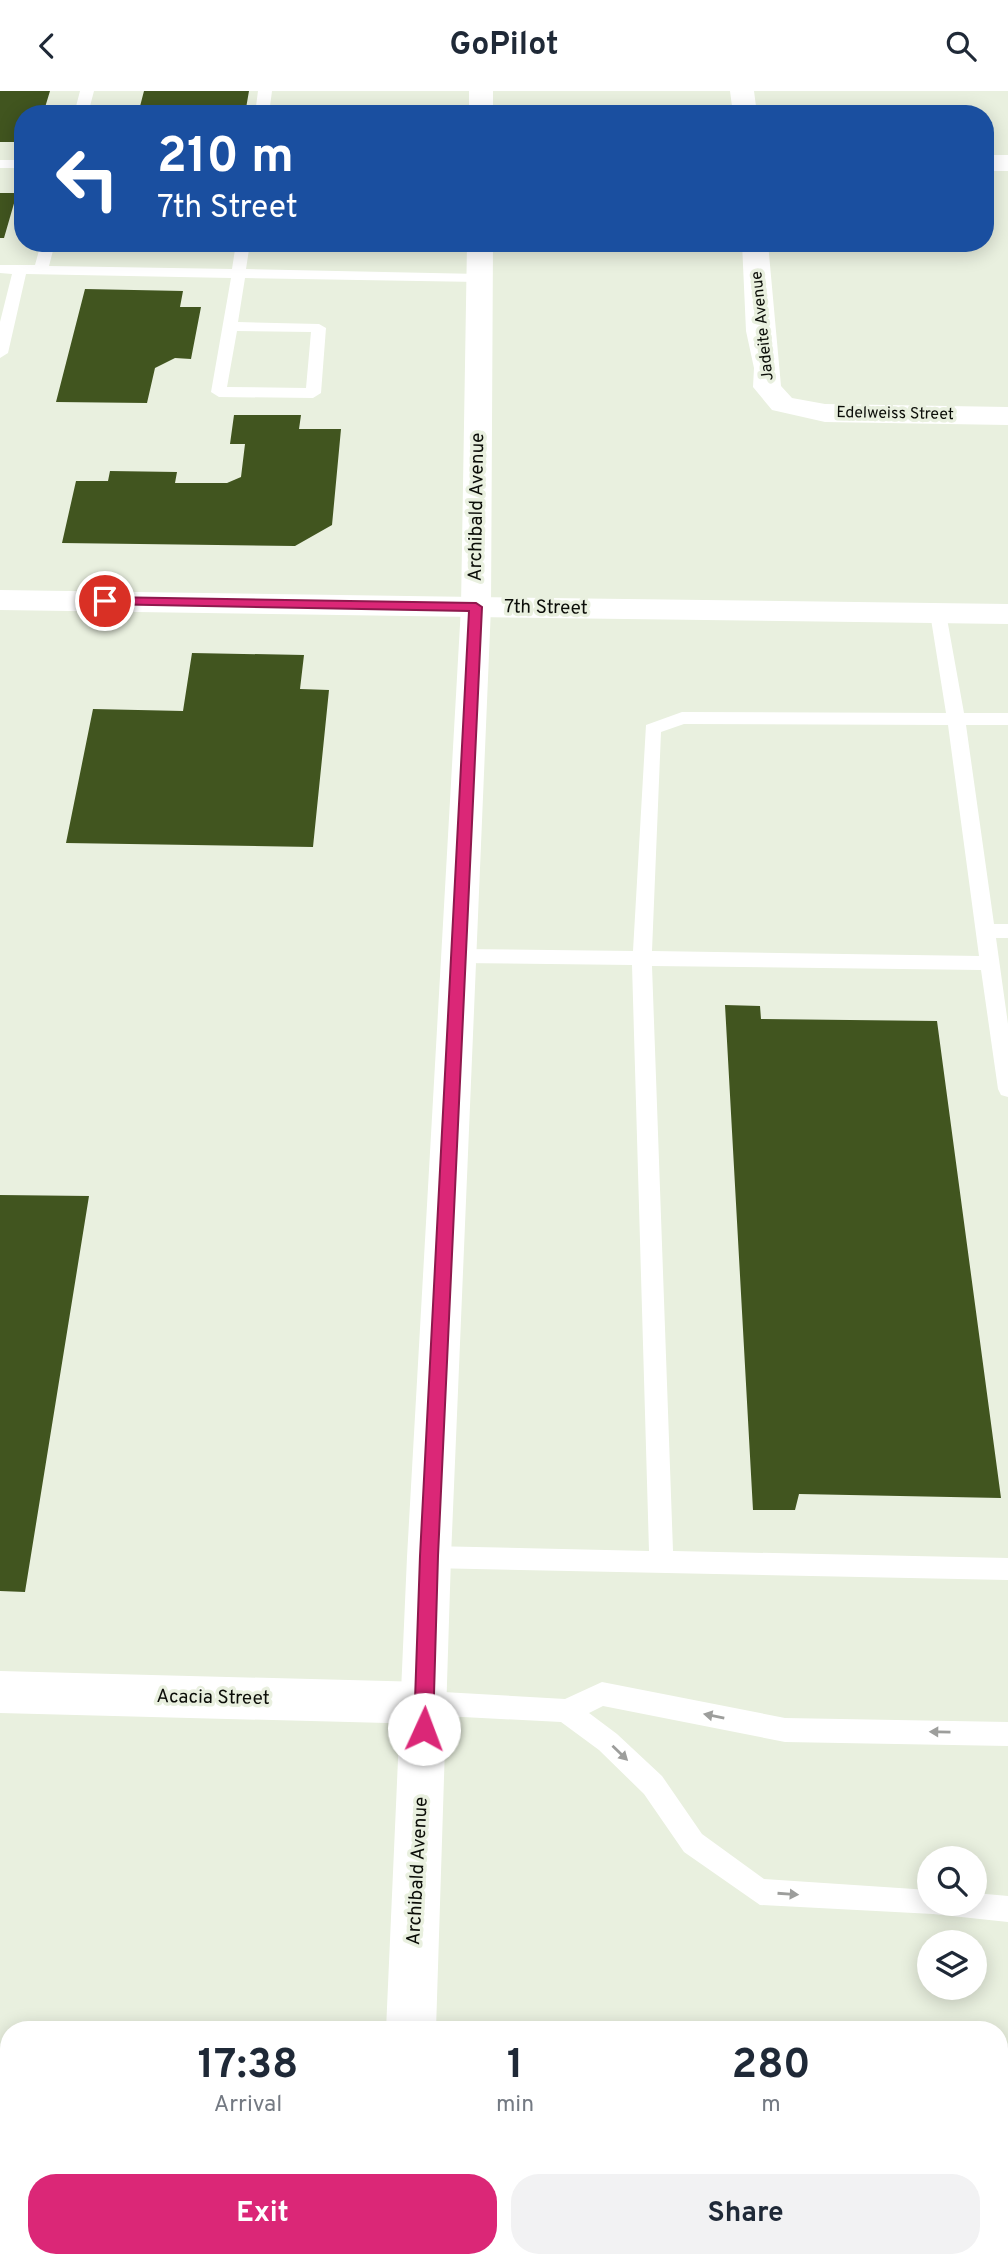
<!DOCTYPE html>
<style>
:root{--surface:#fff;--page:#f2f2f3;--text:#1f2937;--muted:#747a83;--accent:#db2777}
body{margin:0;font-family:Overpass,sans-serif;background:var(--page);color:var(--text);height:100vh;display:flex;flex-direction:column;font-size:26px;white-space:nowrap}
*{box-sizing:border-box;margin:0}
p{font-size:23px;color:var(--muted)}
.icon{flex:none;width:38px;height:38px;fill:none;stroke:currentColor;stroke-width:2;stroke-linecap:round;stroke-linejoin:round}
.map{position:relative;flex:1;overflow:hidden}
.side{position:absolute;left:0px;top:1930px;width:1008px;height:247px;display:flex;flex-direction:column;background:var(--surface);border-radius:28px 28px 0 0;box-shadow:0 4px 18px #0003}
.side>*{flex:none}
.top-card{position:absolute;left:14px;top:14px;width:980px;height:147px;border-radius:28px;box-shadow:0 4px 18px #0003;background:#1a4fa0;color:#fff;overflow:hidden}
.buttons{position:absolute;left:917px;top:1755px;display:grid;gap:14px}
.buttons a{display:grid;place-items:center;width:70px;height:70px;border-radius:50%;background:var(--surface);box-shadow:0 4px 18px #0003;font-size:35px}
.pin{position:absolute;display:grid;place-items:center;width:60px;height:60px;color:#fff;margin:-30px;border:4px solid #fff;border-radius:50%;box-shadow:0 2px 7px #0007}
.me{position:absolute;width:77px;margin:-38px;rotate:2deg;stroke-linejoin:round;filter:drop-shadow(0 0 5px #0008)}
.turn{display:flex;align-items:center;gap:24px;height:147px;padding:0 28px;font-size:32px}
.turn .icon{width:91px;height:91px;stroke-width:2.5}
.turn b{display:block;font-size:49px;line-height:60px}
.eta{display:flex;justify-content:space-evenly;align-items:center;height:119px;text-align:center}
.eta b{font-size:42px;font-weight:700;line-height:49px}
.cta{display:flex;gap:14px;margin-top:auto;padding:14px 28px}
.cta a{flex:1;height:80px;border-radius:28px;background:var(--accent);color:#fff;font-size:28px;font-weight:700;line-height:80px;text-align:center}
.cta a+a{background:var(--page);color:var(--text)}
header{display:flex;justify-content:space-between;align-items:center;height:91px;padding:0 28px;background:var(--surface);font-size:32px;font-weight:700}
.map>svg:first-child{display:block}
.building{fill:#41551f}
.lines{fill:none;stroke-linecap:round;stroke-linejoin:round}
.service{fill:#fff;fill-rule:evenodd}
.minor{fill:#fff;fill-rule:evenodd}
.tertiary{fill:#fff;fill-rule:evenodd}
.secondary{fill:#fff;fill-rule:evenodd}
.oneway{fill:#9d9e9c}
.route{fill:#db2777;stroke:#8e194d;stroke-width:2}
.labels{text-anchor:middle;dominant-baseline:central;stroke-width:7;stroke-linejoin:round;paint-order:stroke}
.far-street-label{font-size:16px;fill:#0b0d08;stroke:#e9f0df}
.street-label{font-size:19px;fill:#0b0d08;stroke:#e9f0df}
</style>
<header><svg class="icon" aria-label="back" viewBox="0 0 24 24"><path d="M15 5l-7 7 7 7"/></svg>GoPilot<svg class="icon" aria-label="search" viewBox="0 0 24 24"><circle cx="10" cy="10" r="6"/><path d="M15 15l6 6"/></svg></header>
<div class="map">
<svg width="1008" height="2176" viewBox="0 0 1008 2176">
<rect width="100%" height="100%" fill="#e9f0df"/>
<path class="building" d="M0,0H50L43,23H23V51H0Z
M144,0H249L245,23H138Z
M0,102H17L4,147H0Z
M107,152H220V157L106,156Z
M85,198L183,200L180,216H201L191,268L175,267L155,277L147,312L56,311Z
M234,324H301L299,338H341L332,434L295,455L62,452L76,390H108L110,380L177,381L175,392H227L241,386L245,353H230Z
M192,562L304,564L300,598L329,599L313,756L66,752L93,618L183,620Z
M725,914L760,915L761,928L937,930L1001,1407L799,1403L795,1419H753Z
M0,1104L89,1105L25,1501L0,1500Z"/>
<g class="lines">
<path class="service" d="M80,0H94L88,23H74Z
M258,0H272L269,23H255Z
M0,69H23V77H0Z
M41,152H55L49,175L232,178L236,152H250L246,178L479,183L486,187L479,191L245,187L238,231L319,233L326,237L321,302L313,307L219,306L211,301L231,187L26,183L8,262L0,267V231L12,183L0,182V174H35ZM237,240L311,241L306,297L227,296Z
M938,517L946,522L964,622H1008V634H966L994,833H1008V847H996L1008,933V1006L1001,1004L998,998L981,879L652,875L673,1460L1008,1467V1489L429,1477L421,1474L417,1466L421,1458L429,1455L649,1460L632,874L458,872L448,865L458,858L633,860L646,634L682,621L946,622L930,522ZM684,633L948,634L979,865L652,860L661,641Z
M602,1591L785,1627L1008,1631V1655L785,1651L603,1615L589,1622L617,1643L662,1685L702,1743L764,1788L929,1799V1813H975V1802L1008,1805V1831L933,1823L760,1814L684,1761L644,1703L599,1659L561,1631L425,1624L416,1620L413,1612L416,1604L425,1600L565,1608Z"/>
<path class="minor" d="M730,0H754L757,23H733Z
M985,64H1008V80H985Z
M742,152H768L781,295L792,307L825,313L1008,316V334L825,331L772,319L753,296L754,277L746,240Z
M0,499L476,506L487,509L491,516L487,523L476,526L0,519Z
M0,1580L425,1591L441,1597L448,1612L441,1627L425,1633L0,1622Z"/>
<path class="tertiary" d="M476,506L1008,513V533L476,526L465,523L461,516L465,509Z"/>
<path class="secondary" d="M469,0H493V23H469Z
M467,152H493L491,516L451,1466L436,1939H386L407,1466L461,516Z
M377,2168H429V2176H377Z"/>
</g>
<defs><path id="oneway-solid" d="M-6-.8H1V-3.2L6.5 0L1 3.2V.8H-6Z" transform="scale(1.75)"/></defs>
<g class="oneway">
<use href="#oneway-solid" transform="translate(714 1625) rotate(-169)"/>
<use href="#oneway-solid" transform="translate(940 1641) rotate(-179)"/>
<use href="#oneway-solid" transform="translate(620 1662) rotate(44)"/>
<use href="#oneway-solid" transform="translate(788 1803) rotate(4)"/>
</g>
<path class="route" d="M105,506L476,512L482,516L438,1465L433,1638L431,1644L424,1647L417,1644L414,1638L420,1465L469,520L101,513V508Z"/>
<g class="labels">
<g class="far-street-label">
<text transform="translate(763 235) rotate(-96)">Jadeite Avenue</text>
<text transform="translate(895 323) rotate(1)">Edelweiss Street</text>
</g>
<g class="street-label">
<text transform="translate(477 416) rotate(-89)">Archibald Avenue</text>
<text transform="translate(546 517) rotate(1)">7th Street</text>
<text transform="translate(213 1607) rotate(1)">Acacia Street</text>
<text transform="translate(418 1780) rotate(-87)">Archibald Avenue</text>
</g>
</g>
</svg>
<div class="buttons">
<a><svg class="icon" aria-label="search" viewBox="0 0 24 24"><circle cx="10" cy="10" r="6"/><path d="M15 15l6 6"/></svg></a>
<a><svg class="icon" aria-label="layers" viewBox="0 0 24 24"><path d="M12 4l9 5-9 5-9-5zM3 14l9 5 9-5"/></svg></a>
</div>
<div class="pin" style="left:105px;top:510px;background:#d93025"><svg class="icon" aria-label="arrive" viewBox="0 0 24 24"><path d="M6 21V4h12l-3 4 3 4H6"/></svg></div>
<svg class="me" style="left:424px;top:1638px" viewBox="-20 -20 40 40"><circle r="19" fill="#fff"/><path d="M0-13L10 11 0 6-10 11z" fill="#db2777"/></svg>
<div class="top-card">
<div class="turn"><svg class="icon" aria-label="left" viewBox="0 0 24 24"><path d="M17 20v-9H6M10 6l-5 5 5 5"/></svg><div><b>210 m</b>7th Street</div></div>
</div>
<section class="side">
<div class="eta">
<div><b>17:38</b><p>Arrival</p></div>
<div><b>1</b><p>min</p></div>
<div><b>280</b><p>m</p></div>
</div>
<div class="cta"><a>Exit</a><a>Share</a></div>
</section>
</div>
